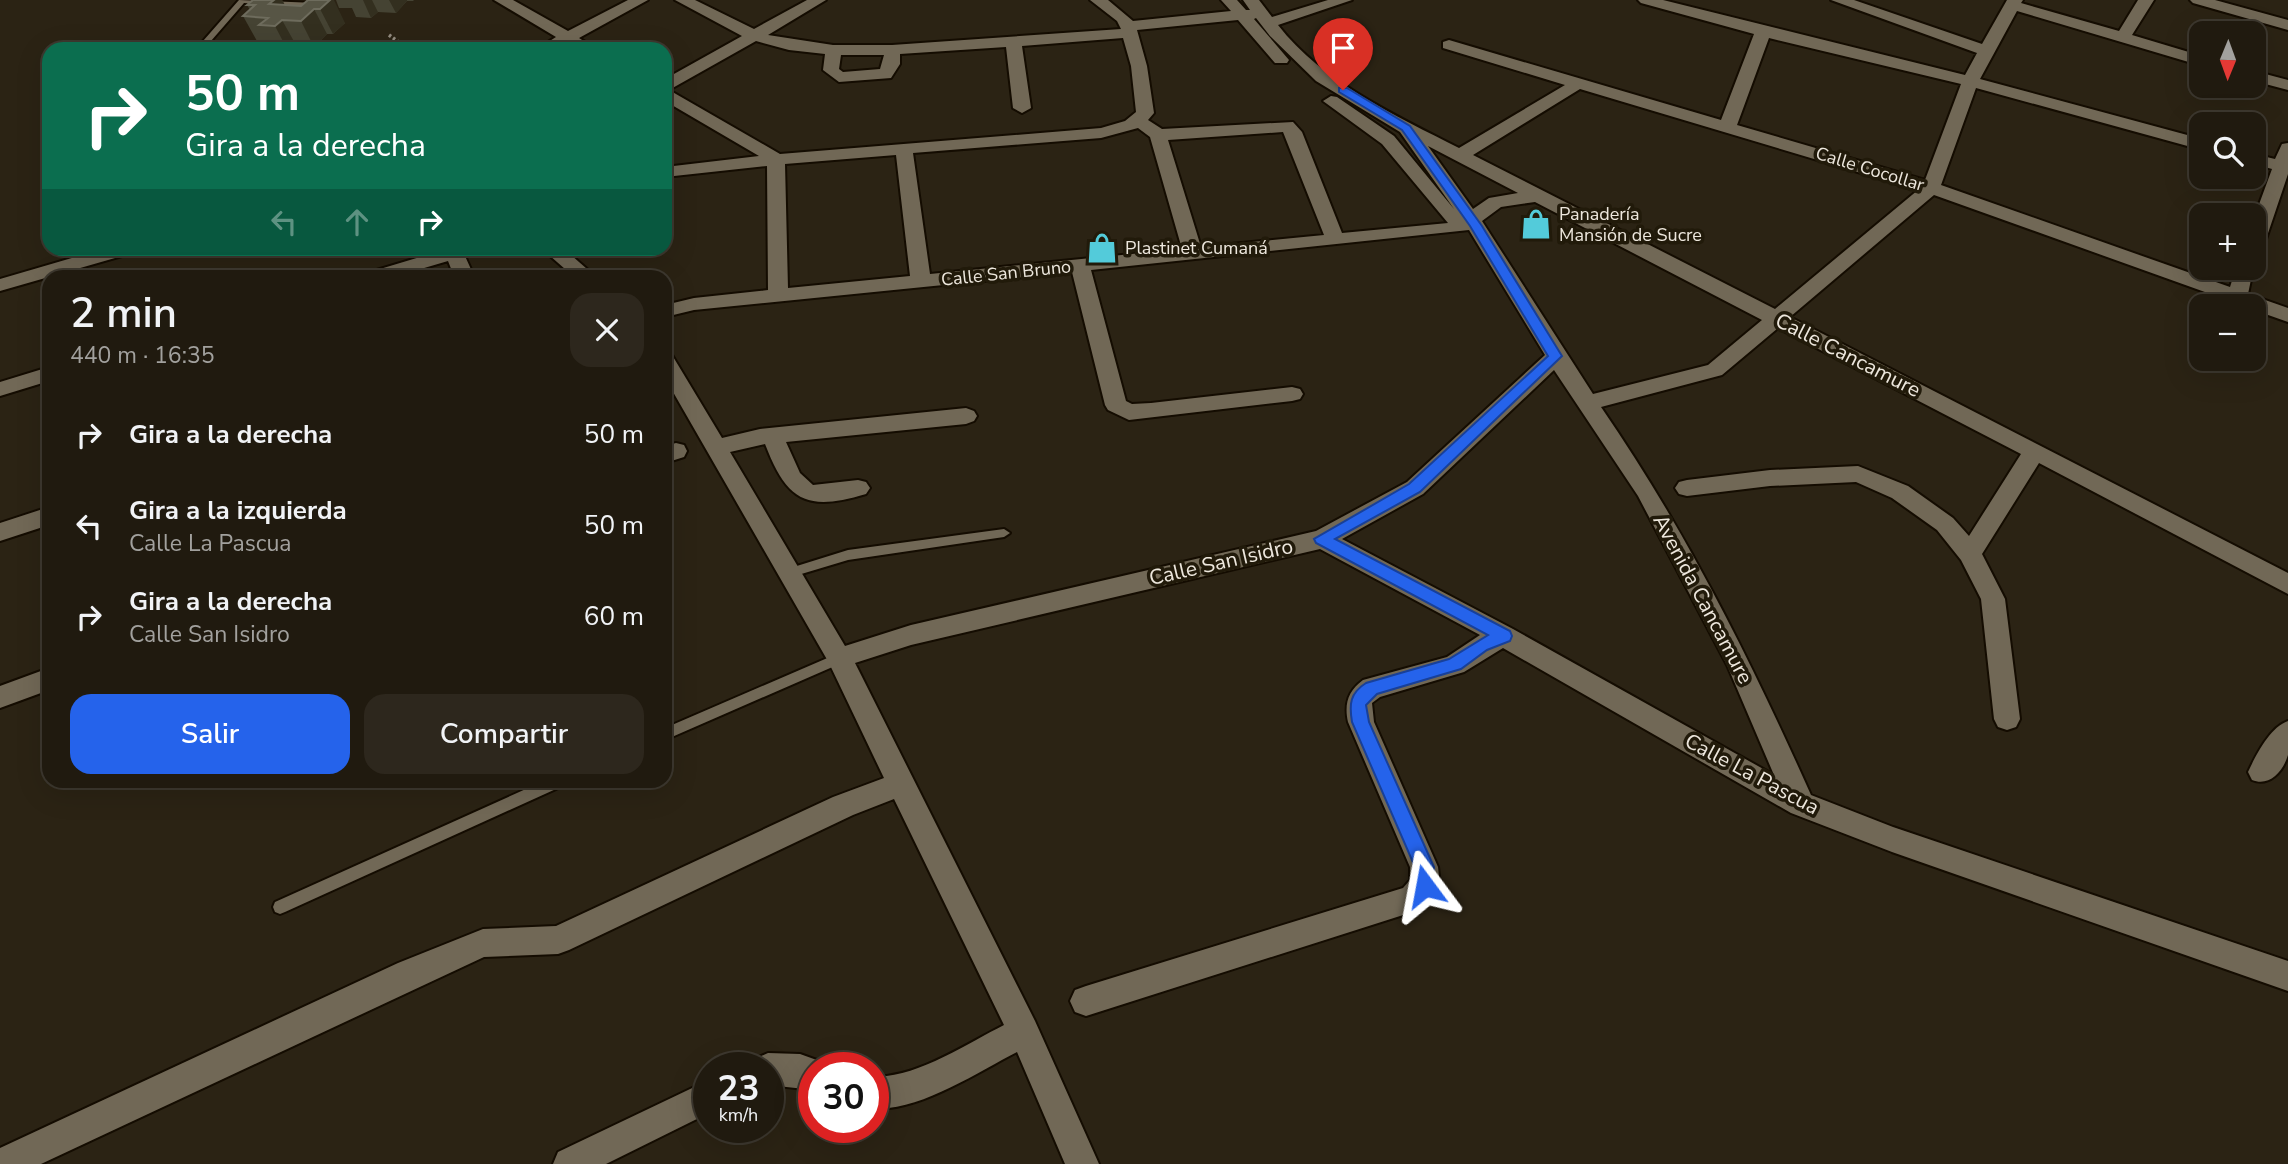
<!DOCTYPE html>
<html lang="es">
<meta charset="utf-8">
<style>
:root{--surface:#201a0f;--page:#2d271d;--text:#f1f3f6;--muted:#a2a19e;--line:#3d382f;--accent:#2563eb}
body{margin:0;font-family:"Nunito Sans",sans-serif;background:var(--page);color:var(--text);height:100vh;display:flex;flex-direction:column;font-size:26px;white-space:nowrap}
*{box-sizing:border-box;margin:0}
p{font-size:23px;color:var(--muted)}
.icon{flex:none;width:38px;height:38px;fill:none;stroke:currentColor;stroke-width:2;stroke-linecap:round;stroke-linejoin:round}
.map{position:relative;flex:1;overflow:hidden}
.drawer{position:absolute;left:42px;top:270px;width:630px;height:518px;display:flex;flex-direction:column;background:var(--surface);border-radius:21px;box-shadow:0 7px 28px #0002,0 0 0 2px var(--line)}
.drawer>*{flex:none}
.guide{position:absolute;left:42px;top:42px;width:630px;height:214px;border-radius:21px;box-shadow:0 7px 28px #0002,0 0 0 2px var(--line);background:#0b6e4f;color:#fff;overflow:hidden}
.needle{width:46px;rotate:181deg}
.buttons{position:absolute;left:2189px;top:21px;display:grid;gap:14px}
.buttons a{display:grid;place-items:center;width:77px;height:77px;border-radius:14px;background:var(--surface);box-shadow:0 7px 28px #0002,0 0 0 2px var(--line);font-size:35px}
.speed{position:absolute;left:693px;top:1052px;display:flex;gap:14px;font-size:35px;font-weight:700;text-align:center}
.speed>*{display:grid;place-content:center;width:91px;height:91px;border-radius:50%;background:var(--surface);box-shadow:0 7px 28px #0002,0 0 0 2px var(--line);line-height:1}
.speed small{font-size:18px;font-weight:400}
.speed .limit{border:10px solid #d22;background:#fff;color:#111}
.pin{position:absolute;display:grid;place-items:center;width:60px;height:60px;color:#fff;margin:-72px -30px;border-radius:50% 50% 50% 0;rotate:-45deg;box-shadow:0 0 7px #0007}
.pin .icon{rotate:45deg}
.me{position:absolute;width:77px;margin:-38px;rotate:347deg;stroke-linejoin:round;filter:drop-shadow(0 0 5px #0008)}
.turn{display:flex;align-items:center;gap:24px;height:147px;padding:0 28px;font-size:32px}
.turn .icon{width:91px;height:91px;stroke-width:2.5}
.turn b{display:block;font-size:49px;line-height:60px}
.lanes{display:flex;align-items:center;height:66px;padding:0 28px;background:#0003;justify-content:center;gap:35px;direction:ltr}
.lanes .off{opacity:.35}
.round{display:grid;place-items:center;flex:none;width:74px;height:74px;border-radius:21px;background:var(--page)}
.summary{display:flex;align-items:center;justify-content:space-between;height:119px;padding:0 28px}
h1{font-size:42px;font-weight:600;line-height:52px}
.primary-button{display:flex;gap:14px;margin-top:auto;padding:14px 28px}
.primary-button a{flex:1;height:80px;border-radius:21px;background:var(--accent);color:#fff;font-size:28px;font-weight:600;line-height:80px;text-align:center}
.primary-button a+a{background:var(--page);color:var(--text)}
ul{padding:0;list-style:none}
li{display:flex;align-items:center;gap:21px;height:91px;padding:0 28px}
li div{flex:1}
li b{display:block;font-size:26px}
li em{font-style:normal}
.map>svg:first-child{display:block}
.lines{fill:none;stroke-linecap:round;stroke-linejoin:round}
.service-casing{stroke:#140c01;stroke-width:4}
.minor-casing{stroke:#140c01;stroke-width:4}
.path{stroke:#948d81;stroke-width:3.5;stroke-dasharray:2.5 2.5;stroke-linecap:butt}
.service{fill:#716856;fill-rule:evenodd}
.minor{fill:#716856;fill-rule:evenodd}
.wall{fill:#454333}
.shaded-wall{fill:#332f1f}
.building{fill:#575545;stroke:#6e6c5d;stroke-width:2}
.route{fill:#2563eb;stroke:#184099;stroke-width:2}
.labels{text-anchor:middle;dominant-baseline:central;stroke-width:7;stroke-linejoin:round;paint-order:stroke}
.far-street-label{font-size:18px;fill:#ede7dd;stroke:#211a0a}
.far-poi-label{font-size:18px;fill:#ede7dd;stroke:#211a0a;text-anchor:start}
.street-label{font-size:21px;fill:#ede7dd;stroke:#211a0a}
</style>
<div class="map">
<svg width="2288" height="1164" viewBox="0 0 2288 1164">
<rect width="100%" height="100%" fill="#2b2314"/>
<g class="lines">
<g class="service-casing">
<path id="service" d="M239,0L316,3L320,5L316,7L244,3L204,49H196Z
M1004,529L1010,533L1004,537L848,560L788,578L784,576L782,573L784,570L848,550Z
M839,653L844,654L845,658L844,662L665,740V728Z
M546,780H569L567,784L285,912L280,914L275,912L273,907L275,902Z"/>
</g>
<g class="minor-casing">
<path id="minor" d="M494,0H513L568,31L628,0H648L579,38L596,49H576L567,44L557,49H537L556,37Z
M675,0H695L754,29L807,0H826L768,35L833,45H892L1121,29L1117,21L1090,0H1108L1133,21L1231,11L1221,0H1237L1246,10H1250L1243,0H1259L1272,17L1328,0H1352L1278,25C1322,82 1396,116 1459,148L1565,85L1443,48V42L1449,40L1721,120L1754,34L1641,3L1638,0H1663L1965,75L1977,53L1831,0H1854L1982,44L2007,0H2023L2021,3L2119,31L2138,0H2154L2132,35L2202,56V66L2017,11L1980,79L2202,139V150L1976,88L1941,185L2230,287L2236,268L2254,265L2248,294L2288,308V322L2254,310V306H2244L1934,195L1790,317L2288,573V594L2039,463L1982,554L2005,599L2020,719L2016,727L2007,730L1998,727L1994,719L1981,599L1961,560L1937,530L1892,498L1856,482L1770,486L1687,496L1679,494L1675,488L1679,482L1687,480L1770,470L1858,466L1908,486L1953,518L1969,536L2021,454L1778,328L1722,375L1601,407C1687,532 1749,657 1811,795L1893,827L2288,961V991L1892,852L1791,813L1503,648L1464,672L1380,697L1372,703L1374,722L1438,867L1440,885L1422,909L1086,1016L1075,1012L1070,1001L1075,990L1086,986L1403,888L1410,880V867L1348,722C1344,704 1348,691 1363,680L1447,657L1480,635L1320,549L911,645L855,663L1035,1021L1099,1164H1065L1017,1052C978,1072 916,1113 873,1108V1076C913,1080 968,1043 1004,1025L894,799L853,815L569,950L558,954L484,957L41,1164H0V1148L398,963L483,929L556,926L833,797L884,778L829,663L665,378V353L672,355L722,438L760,429L966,408L974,411L977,416L974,421L966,424L786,442L800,473L813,485L858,480L866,482L870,488L866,494C806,512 787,501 765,444L730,452L845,646L911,625L1316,531L1407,482L1545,355L1469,230L1091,270L1126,401L1132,404L1151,403L1292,387L1300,389L1303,394L1300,399L1292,401L1129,420L1108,410L1105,405L1072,272L694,310L665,317V305L694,298L768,290L767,166L665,177V167L759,156L665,101V79L742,36ZM1256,18L1270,36L1316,81L1400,132L1454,209L1394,136L1337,97L1331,96L1323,101L1382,144L1448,223L1342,233L1302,132L1293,122L1162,129L1148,120L1154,113L1147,66L1137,30L1238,20L1275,63H1287L1289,60L1254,19ZM1123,38L1131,66L1136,112L1125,121L1101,128L780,154L669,90L756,41L789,50L825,54L823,70L839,82L891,78L900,64V54L1006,47L1013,108L1022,113L1031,108L1022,46ZM1769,38L1961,84L1925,180L1737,125ZM841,55H884L880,69L843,72L839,69ZM1580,89L1918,190L1775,309L1473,155ZM1138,128L1150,137L1182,249L930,274L913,153L1101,138ZM1283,132L1324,235L1201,247L1168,140ZM1428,146L1518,193L1489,198L1473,209ZM896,155L910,276L788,288L785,164ZM1535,202L1762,320L1708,365L1593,394L1482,221L1501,207ZM1554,370L1638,496L1727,665L1774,775L1513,629L1342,539L1423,494Z
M2190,0H2215L2288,20V30L2193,3Z
M2254,71L2288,80V90L2254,81Z
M2288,143V174L2264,245L2254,251V218L2272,169L2254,164V154L2275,159L2282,144Z
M106,248H138L136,252L0,291V279Z
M439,248H480L465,256L474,276H454L448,261L397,276H367L370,272L440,251Z
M541,248H563L595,276H573Z
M49,367V381L0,396V382Z
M676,443L684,445L687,451L684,457L665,463V446Z
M49,507V525L0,541V523Z
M49,668V690L0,708V686Z
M2288,721C2288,731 2288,745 2288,755C2283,772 2269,787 2252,780L2248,772C2256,755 2270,727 2288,721Z
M768,1053L800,1054L825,1063L827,1068H814V1090L768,1085V1068H753L757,1058Z
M709,1080V1113L606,1164H553L558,1152Z"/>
</g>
<path class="path" d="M389,35L408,49"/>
<use href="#service" class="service"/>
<use href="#minor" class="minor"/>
</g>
<path class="wall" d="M253,0H282L285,5L301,6L308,0L345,23L333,34H327L314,47L296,45L292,49H272L268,42L257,41L243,16L250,10L247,5Z
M336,0H414L413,1H407L396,13L378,12L371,18L356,17L352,8H339Z"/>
<path class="shaded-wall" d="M274,0H282L293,20H282L296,45L292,49H287L275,26L269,4Z
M330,0H334L345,23L333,34L320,9Z
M363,0H372L378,12L371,18Z
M389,0H407V1L396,13Z
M314,9L327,34L314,47L301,21Z"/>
<path class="building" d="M253,0H274L269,4L301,6L308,0H330L320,9H314L301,21L282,20L275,26L259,25L268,18L243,16L255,5H247Z"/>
<path class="route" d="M1339,88H1347L1410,126L1482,226L1562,356L1420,492L1335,539L1510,631L1512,636L1510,641L1487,650L1461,669L1377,694L1366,705L1369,722L1434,867L1432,892L1425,894L1418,892L1415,867L1352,722C1349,704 1350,693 1366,683L1449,659L1488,635L1316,543L1314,539L1409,484L1548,356L1470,226L1402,130L1339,92Z"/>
<defs>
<g id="shop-bare" transform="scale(2.415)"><path d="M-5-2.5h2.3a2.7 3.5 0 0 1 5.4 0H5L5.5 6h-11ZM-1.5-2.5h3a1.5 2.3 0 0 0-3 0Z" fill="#53cbda" stroke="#211a0a" stroke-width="2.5" paint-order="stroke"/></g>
</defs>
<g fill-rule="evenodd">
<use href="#shop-bare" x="1536" y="224"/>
<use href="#shop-bare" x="1102" y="248"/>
</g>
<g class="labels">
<g class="far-street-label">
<text transform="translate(1870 169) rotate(17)">Calle Cocollar</text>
<text transform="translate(1006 273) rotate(-6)">Calle San Bruno</text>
</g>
<g class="far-poi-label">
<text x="1559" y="214">Panadería<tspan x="1559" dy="21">Mansión de Sucre</tspan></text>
<text x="1125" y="248">Plastinet Cumaná</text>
</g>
<g class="street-label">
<text transform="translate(1848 355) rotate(27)">Calle Cancamure</text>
<text transform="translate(1221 562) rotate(-13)">Calle San Isidro</text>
<text transform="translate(1703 599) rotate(62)">Avenida Cancamure</text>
<text transform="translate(1752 774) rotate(28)">Calle La Pascua</text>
</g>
</g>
</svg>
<div class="buttons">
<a><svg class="needle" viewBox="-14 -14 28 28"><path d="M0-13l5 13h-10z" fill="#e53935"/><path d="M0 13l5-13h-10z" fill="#a2a19e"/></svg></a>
<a><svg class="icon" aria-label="search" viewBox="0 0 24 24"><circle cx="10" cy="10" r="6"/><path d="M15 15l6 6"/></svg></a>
<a>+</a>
<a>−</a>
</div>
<div class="speed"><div>23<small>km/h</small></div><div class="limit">30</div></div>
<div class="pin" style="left:1343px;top:90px;background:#d93025"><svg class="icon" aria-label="arrive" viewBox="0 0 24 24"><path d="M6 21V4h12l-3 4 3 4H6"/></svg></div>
<svg class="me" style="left:1425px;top:886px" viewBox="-20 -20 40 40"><path d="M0-17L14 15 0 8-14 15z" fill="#2563eb" stroke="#fff" stroke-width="4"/></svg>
<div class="guide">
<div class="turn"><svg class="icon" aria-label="right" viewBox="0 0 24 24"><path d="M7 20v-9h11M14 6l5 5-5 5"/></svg><div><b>50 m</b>Gira a la derecha</div></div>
<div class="lanes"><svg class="icon off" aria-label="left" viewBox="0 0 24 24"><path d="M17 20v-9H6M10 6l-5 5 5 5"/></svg><svg class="icon off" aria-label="ahead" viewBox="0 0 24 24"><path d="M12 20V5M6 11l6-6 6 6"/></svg><svg class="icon" aria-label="right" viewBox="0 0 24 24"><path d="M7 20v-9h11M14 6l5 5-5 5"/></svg></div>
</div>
<section class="drawer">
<div class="summary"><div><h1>2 min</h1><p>440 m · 16:35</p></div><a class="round"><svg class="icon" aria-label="close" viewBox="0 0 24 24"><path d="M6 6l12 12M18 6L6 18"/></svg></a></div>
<ul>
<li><svg class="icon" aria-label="right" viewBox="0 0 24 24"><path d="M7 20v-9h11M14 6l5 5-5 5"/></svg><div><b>Gira a la derecha</b></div><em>50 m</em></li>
<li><svg class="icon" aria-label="left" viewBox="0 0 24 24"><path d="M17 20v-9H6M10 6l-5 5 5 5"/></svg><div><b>Gira a la izquierda</b><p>Calle La Pascua</p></div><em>50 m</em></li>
<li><svg class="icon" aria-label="right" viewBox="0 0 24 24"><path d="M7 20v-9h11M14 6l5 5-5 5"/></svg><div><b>Gira a la derecha</b><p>Calle San Isidro</p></div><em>60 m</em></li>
</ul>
<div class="primary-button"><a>Salir</a><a>Compartir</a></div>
</section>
</div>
